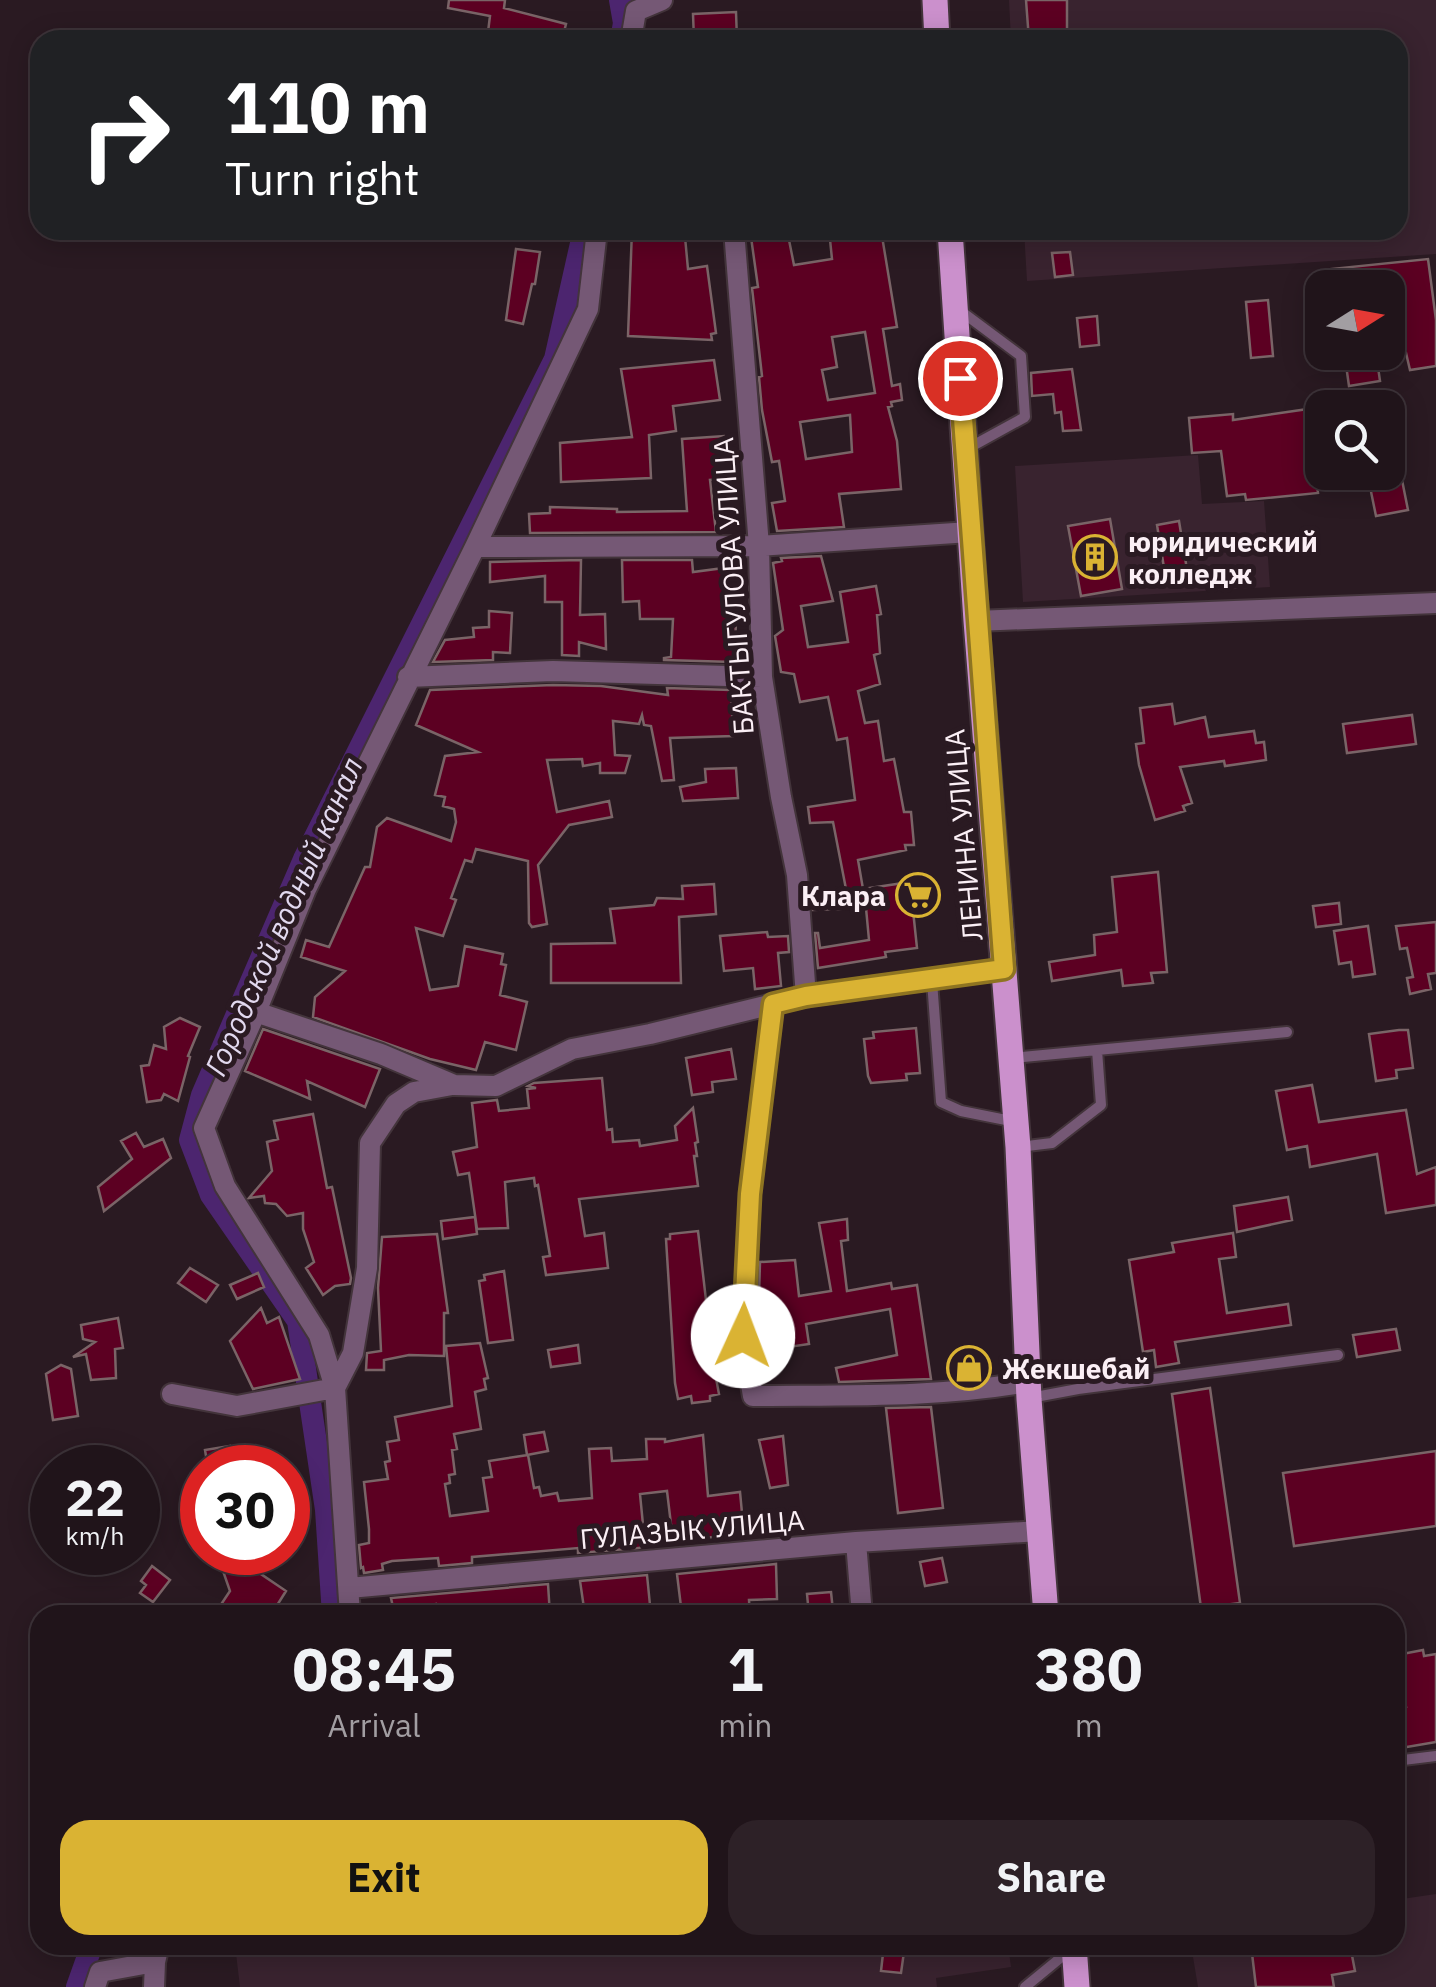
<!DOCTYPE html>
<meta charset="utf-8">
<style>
:root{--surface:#20141a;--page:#2d2127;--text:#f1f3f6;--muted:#a29ea2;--line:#3d3339;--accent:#dab333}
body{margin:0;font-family:"IBM Plex Sans",sans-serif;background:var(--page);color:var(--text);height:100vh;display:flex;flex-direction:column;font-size:38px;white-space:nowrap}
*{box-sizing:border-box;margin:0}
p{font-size:32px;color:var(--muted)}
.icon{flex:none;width:55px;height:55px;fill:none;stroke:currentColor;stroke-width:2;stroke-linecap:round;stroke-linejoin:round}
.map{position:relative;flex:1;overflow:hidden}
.panel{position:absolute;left:30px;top:1605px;width:1375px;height:350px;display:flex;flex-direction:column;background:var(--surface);border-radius:30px;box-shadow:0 5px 25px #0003,0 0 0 2px var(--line)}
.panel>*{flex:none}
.top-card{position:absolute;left:30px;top:30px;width:1378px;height:210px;border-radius:30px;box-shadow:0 5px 25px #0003,0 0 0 2px var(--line);background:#202124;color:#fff;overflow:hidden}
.needle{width:65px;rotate:79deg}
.fabs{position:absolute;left:1305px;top:270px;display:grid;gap:20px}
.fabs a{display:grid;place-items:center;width:100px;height:100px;border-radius:20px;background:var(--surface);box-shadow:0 5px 25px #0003,0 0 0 2px var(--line);font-size:50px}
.speed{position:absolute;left:30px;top:1445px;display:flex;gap:20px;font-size:50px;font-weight:700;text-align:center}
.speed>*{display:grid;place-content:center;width:130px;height:130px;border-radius:50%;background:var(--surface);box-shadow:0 5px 25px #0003,0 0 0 2px var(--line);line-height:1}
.speed small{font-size:25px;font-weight:400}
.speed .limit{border:15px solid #d22;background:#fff;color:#111}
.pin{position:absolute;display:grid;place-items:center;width:85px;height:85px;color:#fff;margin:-42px;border:5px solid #fff;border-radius:50%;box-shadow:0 2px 10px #0007}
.me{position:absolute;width:110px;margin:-55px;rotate:2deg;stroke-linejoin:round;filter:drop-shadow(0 0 8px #0008)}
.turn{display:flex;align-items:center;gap:35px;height:210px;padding:0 30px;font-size:45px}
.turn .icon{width:130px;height:130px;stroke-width:2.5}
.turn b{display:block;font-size:70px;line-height:85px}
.eta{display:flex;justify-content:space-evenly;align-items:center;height:170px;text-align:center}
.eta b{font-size:60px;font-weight:700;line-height:70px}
.button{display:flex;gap:20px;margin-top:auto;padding:20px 30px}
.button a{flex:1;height:115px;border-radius:30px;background:var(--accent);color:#111;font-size:40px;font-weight:700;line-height:115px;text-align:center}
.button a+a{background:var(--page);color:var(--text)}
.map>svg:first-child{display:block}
.built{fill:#39232f}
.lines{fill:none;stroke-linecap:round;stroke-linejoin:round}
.canal{stroke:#4c256f;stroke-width:22}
.building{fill:#5c0022;stroke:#7a6467;stroke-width:2.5;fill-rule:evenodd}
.service-casing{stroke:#43343b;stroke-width:14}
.minor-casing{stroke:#43343b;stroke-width:24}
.primary-casing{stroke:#43343b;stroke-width:29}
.service{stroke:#755875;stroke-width:10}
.minor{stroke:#755875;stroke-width:20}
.primary{stroke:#cb90cc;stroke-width:25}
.route-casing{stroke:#8e7421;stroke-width:25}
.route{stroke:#dab333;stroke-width:18}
.labels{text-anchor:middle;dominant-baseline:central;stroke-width:10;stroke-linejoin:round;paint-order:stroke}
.poi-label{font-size:28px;font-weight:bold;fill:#fbeff5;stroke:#2a1a22;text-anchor:start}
.street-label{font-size:28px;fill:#fbeff5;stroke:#2a1a22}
.water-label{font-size:30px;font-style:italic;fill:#e2d9ef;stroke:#2a1a22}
</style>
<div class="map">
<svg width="1436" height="1987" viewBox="0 0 1436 1987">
<rect width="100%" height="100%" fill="#2a1a22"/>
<path class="built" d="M1009,0H1436V254L1027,281L1024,230H1398V40H1011Z
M1198,455L1202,504L1264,501L1270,587L1023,602L1015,466Z
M1436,1894V1987H1198L1191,1945H1395V1900Z
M235,1945H1008L1011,1967L936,1978L937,1987H240Z"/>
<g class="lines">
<path class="canal" d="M620,0L624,23L621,40
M333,1615L326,1510L298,1321L211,1195L190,1140L202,1095L304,859L555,359L584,230
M77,1987L92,1945"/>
</g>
<path class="building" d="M449,0H505L504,8L566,24L562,40H487L490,16L448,8Z
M1026,0H1067V40H1029Z
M736,12L737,40H694L693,14Z
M632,230H662L663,240L685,237L688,269L707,266L716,333L711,334L712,340L628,336Z
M750,230H787L794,265L832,259L829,230H881L897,327L883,329L892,386L900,384L902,400L891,402L892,406L888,407L897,441L901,489L839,494L844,527L777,531L772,503L785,501L779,461L772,462L762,410L759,377L762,376L752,288L758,287ZM865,332L875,393L828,400L822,370L837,367L832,337ZM850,415L852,452L806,459L800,422Z
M516,249L540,252L535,284H532L523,324L506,320Z
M1070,252L1073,275L1055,277L1052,253Z
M1428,259L1436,320V366L1410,370L1406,353L1388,356V341L1396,339L1392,307H1388V288H1333L1331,269Z
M1268,300L1273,356L1251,358L1246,302Z
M1097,316L1099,345L1080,347L1077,318Z
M714,360L720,400L673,406L676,431L649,435L651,478L561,482L560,443L632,437L621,369Z
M1377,360L1380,381L1349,386L1346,365Z
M1072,369L1081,430L1063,431L1061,412L1055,413L1053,394L1032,396L1031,373Z
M1308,409L1318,493L1246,500L1245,494L1227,496L1221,451L1192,453L1189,418L1233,414V420Z
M724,436L727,479L710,480L716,532L530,533L529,514L550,513V507L617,509V512L687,511L682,439Z
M1400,470L1408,510L1376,516L1368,477Z
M1110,519L1122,589L1081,596L1068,526Z
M1179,521L1189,582L1167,586L1157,525Z
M821,556L833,601L801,606L808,647L848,642L840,592L876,586L881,614L877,615L880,653L874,655L880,684L858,691L865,723L878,721L884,761L894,759L904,812H911L914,845H905L906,850L858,860L863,889L910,882L917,948L885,952L886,957L818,968L815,933H818L820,948L869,940L866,908L813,910L812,893L846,889L833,822L810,823L808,807L855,800L847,738L837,740L828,697L800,702L794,674L781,672L775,636L783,630L773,563L782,561L781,558Z
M581,560L580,615L605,614L606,649L579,642V656L562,655V602H545V576L490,582V562Z
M622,560H692L693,572L724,568L727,601L737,603L734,662L664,660V658L671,657L673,619H640L639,601L623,602Z
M489,611L512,613L510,653L493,652V660L433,662L445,640L474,637L473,628L489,627Z
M553,685L601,686L668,695L667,688L731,690L733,736L670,738L674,780L662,781L651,726L644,725L642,715L639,724L613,721L615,755L630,756L625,773H600V763L583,766L582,759L547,760L557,812L609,801L612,817L569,825L538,865L547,924L532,927L529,923L528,861L476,849L472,862L465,860L451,898L456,900L443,936L416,928L430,990L458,986L465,946L503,954L501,964L506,965L500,995L527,1002L516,1050L485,1042L476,1070L430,1059L313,1017L315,997L345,971L301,957L306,940L329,947L365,867H370L377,827L387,818L451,841L456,822L454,809L443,806L445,797L435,795L445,756L478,752L416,725L430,690Z
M1172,704L1175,724L1205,717L1209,737L1254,731L1256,743L1264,742L1266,760L1225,766L1224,761L1180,767L1192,803L1183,806L1185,811L1155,820L1139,765L1136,744L1144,743L1140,708Z
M1412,715L1416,744L1347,753L1343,724Z
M736,768L738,798L683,801L680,787L706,782L705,769Z
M1158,872L1167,972L1151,973L1153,983L1123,986L1121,970L1052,981L1049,962L1095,955L1094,935L1117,932L1112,877Z
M714,884L716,914L679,917L681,983H551V944L615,943L610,909L654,905L657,898L683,899L682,886Z
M1339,903L1341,924L1316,927L1313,906Z
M1436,922V973L1428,974L1431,989L1410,994L1407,978L1413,977L1407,948L1400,949L1396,926Z
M1368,926L1375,974L1353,977L1351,962L1339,964L1334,931Z
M767,932L768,937L788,936L789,952L778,953L781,986L755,989L753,968L724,971L720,936Z
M180,1018L200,1027L188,1056L190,1057L178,1101L164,1094L161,1100L147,1102L141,1066L149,1065L154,1045L166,1049L164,1027Z
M916,1028L920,1073L906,1074L907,1080L871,1083L868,1076L864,1039L874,1038L873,1032Z
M263,1029L380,1069L365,1107L307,1081L310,1099L245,1071Z
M1399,1030H1408L1413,1068L1396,1070L1397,1078L1376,1081L1369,1034Z
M731,1049L736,1079L712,1082L713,1092L692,1095L686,1058Z
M602,1078L607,1130L612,1129L613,1142L639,1140L640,1146L677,1140L675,1126L693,1108L698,1142L695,1143L697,1156H694L698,1186L579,1199L585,1236L604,1233L608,1268L546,1275L543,1257L550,1256L538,1185L535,1186L534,1178L505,1182L508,1228L477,1229L469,1173L458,1175L453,1152L477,1147L472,1103L497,1100L499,1111L529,1108L527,1089L536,1088L528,1086L534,1083Z
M1312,1085L1319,1122L1406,1110L1417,1174L1436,1167V1205L1386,1213L1377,1154L1310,1167L1307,1146L1287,1150L1276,1091Z
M313,1114L327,1188L332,1187L351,1278L350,1284L335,1286L323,1295L306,1268L314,1262L303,1229V1213L287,1216L276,1204L265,1203L264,1196L249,1198L272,1171L267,1142L278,1139L274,1121Z
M136,1133L144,1147L163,1139L171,1158L104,1211L98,1187L132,1159L121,1141Z
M1288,1197L1292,1220L1237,1232L1234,1206Z
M475,1217L477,1234L443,1239L441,1221Z
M847,1219L848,1240L841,1241L847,1291L891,1283L892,1289L917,1285L931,1379L839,1382L836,1368L897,1355L890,1309L806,1324L809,1344L788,1347L789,1355L771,1358L764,1321H766L759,1297L760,1262L795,1260L799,1296L831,1291L819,1223Z
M698,1231L709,1326H711L714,1352H711L719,1394L710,1396V1401L692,1403L691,1396L678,1399L675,1383L666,1239H670V1234Z
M1233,1233L1236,1257L1219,1259L1227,1313L1288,1304L1291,1325L1175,1342L1179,1363L1156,1367L1154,1350L1143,1352L1129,1260L1174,1252L1172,1243Z
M437,1234L448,1313H444V1356L409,1355L384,1360V1370H366L367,1353L381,1351L378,1288L382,1237Z
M190,1268L218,1285L206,1302L178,1283Z
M504,1271L513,1340L488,1343L479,1281L485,1280L484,1275Z
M258,1273L264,1287L237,1299L230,1285Z
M261,1308L267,1323L279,1317L300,1379L253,1389L230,1341Z
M118,1318L123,1348L115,1349L116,1378L91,1380L86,1354L73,1357L95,1342L83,1339L81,1325Z
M1396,1329L1400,1350L1357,1357L1353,1335Z
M480,1343L488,1378L484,1379L486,1389L475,1392L481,1429L454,1434L457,1449L452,1450L455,1474L449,1475L450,1483L445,1484L450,1516L488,1511L483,1478L492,1477L489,1461L528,1455L534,1488L539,1487L541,1496L557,1493L559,1501L592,1498L589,1449L611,1448L612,1461L647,1459L646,1439H665V1442L703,1435L708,1496L740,1492L744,1534L673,1541L667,1491L640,1494L645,1545L639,1548L578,1553V1548L472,1557V1563L439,1566L438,1558L392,1561L382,1564L383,1570L364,1573L363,1567L361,1568L359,1545L369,1543V1529L364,1482L388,1479L385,1462L390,1461L387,1442L399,1440L395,1417L452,1406L446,1346Z
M578,1345L580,1363L551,1367L548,1350Z
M61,1365L71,1369L78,1416L53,1420L46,1374Z
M1210,1388L1240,1603L1201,1608L1172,1394Z
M931,1407L943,1508L898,1513L886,1408Z
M544,1432L548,1451L527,1455L524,1435Z
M783,1436L788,1485L770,1488L759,1440Z
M230,1446L234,1468H208L205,1450Z
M1436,1451V1526L1294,1546L1283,1473Z
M942,1558L947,1582L925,1586L920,1562Z
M247,1560L249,1566L286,1591L271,1615H214L230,1591L222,1568Z
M776,1564L777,1599L749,1600L750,1615H682L677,1574Z
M152,1566L170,1580L153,1602L140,1593L146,1585L141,1581Z
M647,1575L651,1615H585L580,1581Z
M548,1584L550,1615H438L436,1604L394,1612L391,1598Z
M831,1592L833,1611H829V1615H809L807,1594Z
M1423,1650L1424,1656L1436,1654V1742L1395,1749V1709L1406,1707L1397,1655Z
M884,1945H905L901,1973L881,1971Z
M1251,1945H1350L1355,1971L1332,1975L1334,1987H1256Z"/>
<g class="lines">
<g class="service-casing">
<path id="service" d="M958,309L1021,356L1025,417L965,450
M932,981L941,1102L961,1111L1016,1122
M1012,1058L1287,1032
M1019,1147L1052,1143L1101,1105L1097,1050
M1030,1398L1078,1389L1338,1355
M1395,1761L1436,1756
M1025,1987L1070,1950"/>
</g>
<g class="minor-casing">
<path id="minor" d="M631,40L636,11L662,0
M734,230L759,546L762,677L781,797L797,875L806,997
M475,547L759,546L970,532
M976,621L1436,603
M408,677L553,671L762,677
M773,1004L750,1194L746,1276L743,1337L753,1396C845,1395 938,1398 1028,1382
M256,1012L381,1054L454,1085L496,1086L572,1049L650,1034L806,996L1004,969
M172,1394L237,1406L335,1388L353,1353L367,1268L370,1143L396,1104L414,1092L452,1085
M856,1542L862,1615
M349,1588L856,1542L1040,1531
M350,1615L335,1388L319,1335L225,1186L204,1128L256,1012L306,889L475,547L588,309L597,230
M95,1987L100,1972L155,1962L159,1945
M154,1987L155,1962"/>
</g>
<g class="primary-casing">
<path id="primary" d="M935,0L937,40
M950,230L976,621L1018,1147L1029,1399L1046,1615
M1074,1945L1077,1987"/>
</g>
<use href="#service" class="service"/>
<use href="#minor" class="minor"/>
<use href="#primary" class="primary"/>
</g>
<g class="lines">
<g class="route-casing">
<path id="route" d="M743,1336L750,1194L773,1004L806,996L1004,969L960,378"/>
</g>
<use href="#route" class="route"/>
</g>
<defs>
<g id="building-ring" transform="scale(2.25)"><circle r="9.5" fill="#2a1a22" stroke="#dab333" stroke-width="1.5"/><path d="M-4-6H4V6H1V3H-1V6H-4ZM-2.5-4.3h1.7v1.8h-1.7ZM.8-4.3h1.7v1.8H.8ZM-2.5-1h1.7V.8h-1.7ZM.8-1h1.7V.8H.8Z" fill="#dab333"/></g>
<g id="supermarket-ring" transform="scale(2.25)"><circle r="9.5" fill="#2a1a22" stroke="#dab333" stroke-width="1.5"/><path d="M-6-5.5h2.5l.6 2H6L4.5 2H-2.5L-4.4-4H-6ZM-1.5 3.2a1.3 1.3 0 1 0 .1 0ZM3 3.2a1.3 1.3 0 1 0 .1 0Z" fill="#dab333"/></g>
<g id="shop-ring" transform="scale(2.25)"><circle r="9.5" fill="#2a1a22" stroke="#dab333" stroke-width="1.5"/><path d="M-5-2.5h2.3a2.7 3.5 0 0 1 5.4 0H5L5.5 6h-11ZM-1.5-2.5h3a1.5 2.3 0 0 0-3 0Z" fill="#dab333"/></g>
</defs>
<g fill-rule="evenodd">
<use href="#building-ring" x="1095" y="557"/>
<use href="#supermarket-ring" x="918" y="895"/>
<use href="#shop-ring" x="969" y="1368"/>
</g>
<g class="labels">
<g class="poi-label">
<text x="1128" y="541">юридический<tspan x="1128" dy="32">колледж</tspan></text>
<text x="886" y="895" text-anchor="end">Клара</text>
<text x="1002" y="1368">Жекшебай</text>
</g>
<g class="street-label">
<text transform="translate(733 586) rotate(-94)">БАКТЫГУЛОВА УЛИЦА</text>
<text transform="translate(963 835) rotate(-95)">ЛЕНИНА УЛИЦА</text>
<text transform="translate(692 1529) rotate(-5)">ГУЛАЗЫК УЛИЦА</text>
</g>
<g class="water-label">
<text transform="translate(283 916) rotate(-66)">Городской водный канал</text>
</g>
</g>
</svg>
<div class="fabs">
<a><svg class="needle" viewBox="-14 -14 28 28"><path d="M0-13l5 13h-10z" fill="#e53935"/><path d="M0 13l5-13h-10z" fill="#a29ea2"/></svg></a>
<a><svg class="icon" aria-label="search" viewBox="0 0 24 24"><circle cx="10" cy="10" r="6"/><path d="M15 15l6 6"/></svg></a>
</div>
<div class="speed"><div>22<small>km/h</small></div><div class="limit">30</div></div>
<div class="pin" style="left:960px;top:378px;background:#d93025"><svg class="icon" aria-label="arrive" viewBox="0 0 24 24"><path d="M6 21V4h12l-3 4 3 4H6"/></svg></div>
<svg class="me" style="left:743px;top:1336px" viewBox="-20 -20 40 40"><circle r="19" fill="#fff"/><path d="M0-13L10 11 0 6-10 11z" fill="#dab333"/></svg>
<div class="top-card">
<div class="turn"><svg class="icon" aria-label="right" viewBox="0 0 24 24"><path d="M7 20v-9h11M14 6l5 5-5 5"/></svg><div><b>110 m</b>Turn right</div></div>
</div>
<section class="panel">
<div class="eta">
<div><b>08:45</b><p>Arrival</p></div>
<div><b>1</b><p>min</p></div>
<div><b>380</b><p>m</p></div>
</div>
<div class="button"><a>Exit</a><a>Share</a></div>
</section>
</div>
